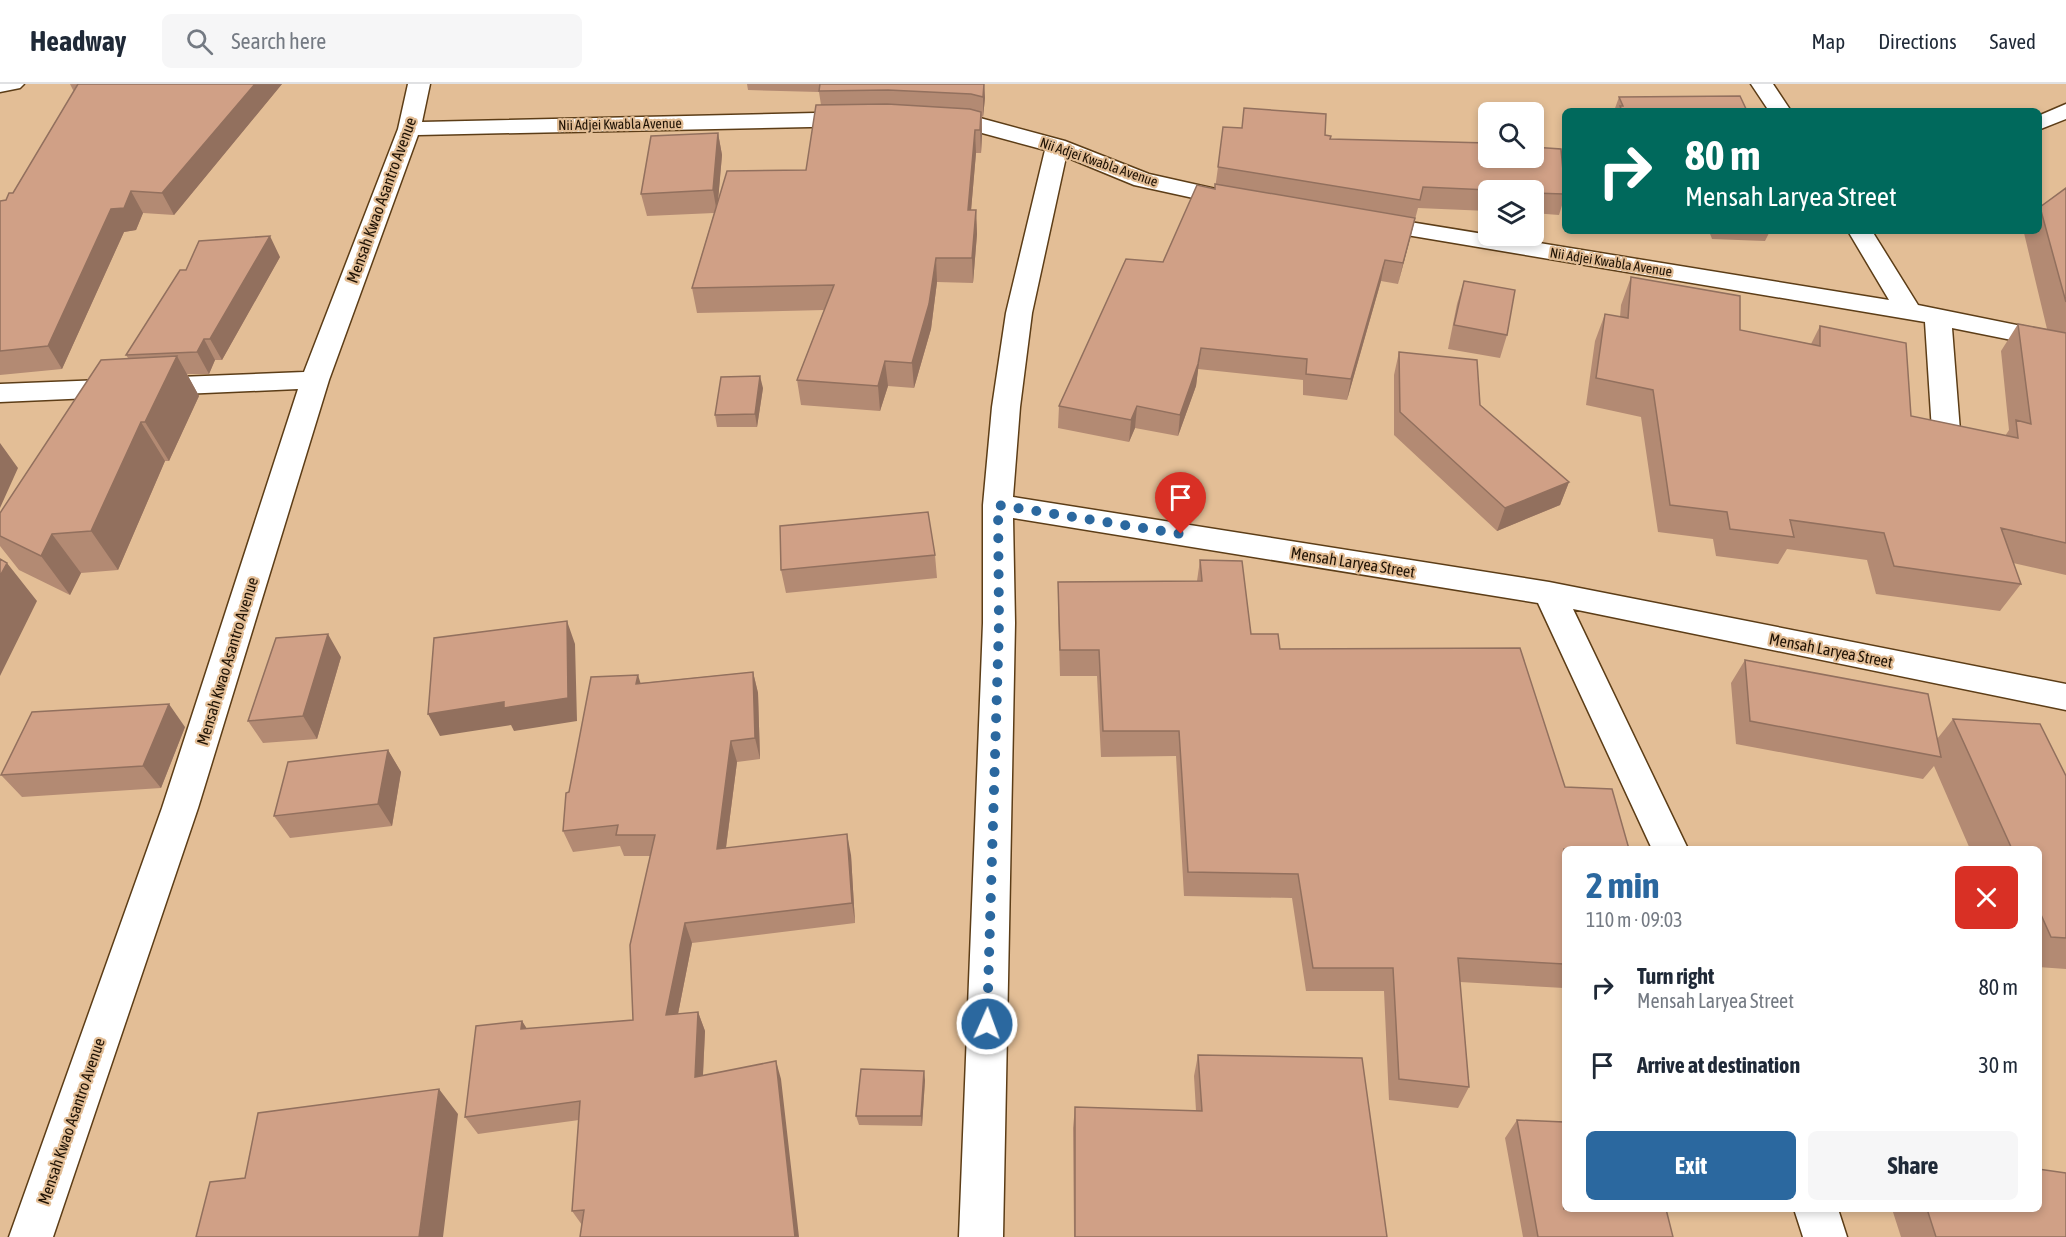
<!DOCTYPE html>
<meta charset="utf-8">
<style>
:root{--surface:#fff;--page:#f6f6f7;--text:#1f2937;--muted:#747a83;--line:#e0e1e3;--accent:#2b689f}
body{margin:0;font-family:"Asap Condensed",sans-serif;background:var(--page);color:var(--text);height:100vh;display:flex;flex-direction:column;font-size:22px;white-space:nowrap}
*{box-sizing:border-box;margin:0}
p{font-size:20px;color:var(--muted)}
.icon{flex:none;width:33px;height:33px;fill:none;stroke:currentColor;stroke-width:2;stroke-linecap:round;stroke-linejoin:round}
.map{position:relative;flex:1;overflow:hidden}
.drawer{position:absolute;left:1562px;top:762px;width:480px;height:366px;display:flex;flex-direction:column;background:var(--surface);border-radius:9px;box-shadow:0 3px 9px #0003}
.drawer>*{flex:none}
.hud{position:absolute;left:1562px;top:24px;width:480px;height:126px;border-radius:9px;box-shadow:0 3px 9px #0003;background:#00695c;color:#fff;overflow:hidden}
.tools{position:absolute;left:1478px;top:18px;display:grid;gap:12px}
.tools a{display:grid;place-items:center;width:66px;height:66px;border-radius:9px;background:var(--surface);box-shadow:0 3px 9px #0003;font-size:30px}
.pin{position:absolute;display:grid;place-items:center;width:51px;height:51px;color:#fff;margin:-62px -26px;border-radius:50% 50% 50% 0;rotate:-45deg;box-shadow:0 0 6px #0007}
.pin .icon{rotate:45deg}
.me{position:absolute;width:66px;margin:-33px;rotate:2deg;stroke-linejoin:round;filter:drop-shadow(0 0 4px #0008)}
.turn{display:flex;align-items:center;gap:21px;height:126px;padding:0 24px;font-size:27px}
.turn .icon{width:78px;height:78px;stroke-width:2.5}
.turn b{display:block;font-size:42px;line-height:51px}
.round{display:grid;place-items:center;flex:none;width:63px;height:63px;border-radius:9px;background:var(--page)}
.summary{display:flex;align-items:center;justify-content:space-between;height:102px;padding:0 24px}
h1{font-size:36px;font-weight:700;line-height:45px;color:var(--accent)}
.button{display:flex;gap:12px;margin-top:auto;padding:12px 24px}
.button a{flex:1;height:69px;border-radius:9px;background:var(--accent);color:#fff;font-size:24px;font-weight:700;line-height:69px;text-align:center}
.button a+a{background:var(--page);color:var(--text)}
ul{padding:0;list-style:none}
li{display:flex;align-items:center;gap:18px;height:78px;padding:0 24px}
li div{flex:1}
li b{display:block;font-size:22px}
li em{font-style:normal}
header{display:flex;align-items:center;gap:36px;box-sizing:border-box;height:84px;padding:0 30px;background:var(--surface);border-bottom:2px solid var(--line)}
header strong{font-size:28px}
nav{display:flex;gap:33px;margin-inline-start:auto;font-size:21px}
.search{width:420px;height:54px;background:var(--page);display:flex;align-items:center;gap:15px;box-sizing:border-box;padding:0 21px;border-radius:9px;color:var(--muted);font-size:22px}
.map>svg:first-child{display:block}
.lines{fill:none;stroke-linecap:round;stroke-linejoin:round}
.minor-casing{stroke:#5c3d17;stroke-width:3}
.minor{fill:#fff;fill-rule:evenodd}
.wall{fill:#b38a73}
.shaded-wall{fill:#92705e}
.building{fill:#d0a086;stroke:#92705e;stroke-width:1.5}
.route{stroke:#2b689f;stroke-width:10;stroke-dasharray:0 18}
.labels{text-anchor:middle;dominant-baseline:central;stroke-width:4.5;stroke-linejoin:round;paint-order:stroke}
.far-street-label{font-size:14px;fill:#201305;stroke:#e3be96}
.street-label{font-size:16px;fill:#201305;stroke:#e3be96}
</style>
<header>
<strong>Headway</strong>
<div class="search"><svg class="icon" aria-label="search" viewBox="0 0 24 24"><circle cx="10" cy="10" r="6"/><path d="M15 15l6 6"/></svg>Search here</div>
<nav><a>Map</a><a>Directions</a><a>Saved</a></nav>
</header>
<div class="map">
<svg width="2066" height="1153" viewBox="0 0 2066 1153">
<rect width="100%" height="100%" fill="#e3be96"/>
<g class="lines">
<g class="minor-casing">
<path id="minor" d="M0,0H24L20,4L0,8Z
M408,0H430L422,38L858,28L866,30L869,35L866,40L858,42L418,51L329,296L198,724L53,1153H9L162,724L298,305L0,318V300L304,288L398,45Z
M1751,0H1773L1791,27H1769Z
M2066,20V35L2038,46V32Z
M937,30L980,34L1065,57L1149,90L1247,112L1251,117L1247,122L1239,124L1134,101L1066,73L1032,229L1020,323L1013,413L1549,498L2066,600V626L1573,525L1688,765H1652L1538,519L1013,434L1015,539L1003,1153H959L983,539V421L992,323L1006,229L1045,66L971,46L929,42L926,37L929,32Z
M1367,131L1889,216L1848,147H1872L1918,221L2066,251V267L1952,244L1960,347L1956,353L1946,356L1936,353L1932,347L1925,238L1359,143L1355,138L1359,133Z
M1794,1125H1838L1847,1153H1803Z"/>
</g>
<use href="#minor" class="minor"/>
</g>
<path class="wall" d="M70,0H282L174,131L143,129L136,146L124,148L62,285L0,291V117L6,116L13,109L74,8Z
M747,0H984L985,14L983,33L982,32V51L981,69H976L971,126H976L977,150L973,199L937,198L931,245L914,304L888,302L880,327L801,321L797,296L824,226L697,229L692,204L714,129L647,132L641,110L718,49L722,71L718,115L806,86L821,21L819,8L748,6Z
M1619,13L1747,27H1614Z
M1325,51L1330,55L1564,98V115L1559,131L1533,129V106H1488V127L1418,124L1398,200L1381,197L1347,316L1303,311V296L1198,285L1196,302L1178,352L1135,344L1129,358L1058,344L1059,322L1163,178L1215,105L1218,83Z
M2066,104V491L2013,479L2021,500L2000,527L1876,510L1867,476L1787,465L1778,480L1716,472L1713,455L1658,448L1641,333L1586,321L1595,257L1605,230L1620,233L1621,221L1631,193L1740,246L1811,260L1820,242L1911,332L2005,352L2009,346L2001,267L2018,240L2047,245L2024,149L2025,147H2038V125L2040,123Z
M1709,147H1770L1765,157L1712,155Z
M280,173L222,276H215L209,290H187L199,312L169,377H165L118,486L81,489L70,511L19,486L0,462V429L128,274L126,271L186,186Z
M1464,197L1507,251L1500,274L1448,265L1457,220Z
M1399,268L1480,321L1569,398L1560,421L1497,447L1394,351V291Z
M763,304L757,343H717L715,331Z
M935,471L937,494L786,509L781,486Z
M1200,476L1251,550L1280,565L1564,765V904L1460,898L1469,1003L1458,1024L1389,1016L1384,907H1306L1292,814L1184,812L1176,672L1101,673L1097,592H1060L1058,524V498L1197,497Z
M341,573L317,655L263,659L248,637Z
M1745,576L1937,655L1953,635L2066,692V885L2038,883V765H1970L1934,682L1923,695L1736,660L1731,599Z
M753,588L758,609L760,675L737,678L726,764L851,771L855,839L692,859L678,930L698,928L705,947L703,991L781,995L582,1141L572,1127L579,1036L478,1050L465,1033L522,937L527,945L633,936L651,772H624L620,762L573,768L563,747L569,708L640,599Z
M185,643L161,704L22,713L1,691Z
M388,666L401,688L392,742L290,754L274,732Z
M1198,971L1387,1153H1074L1073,1044L1075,1023L1196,1027L1194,992Z
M925,996L922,1042L859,1041L856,1032Z
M1517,1036L1673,1153H1523L1505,1054Z
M1892,1125H2038L2066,1153H1901Z"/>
<path class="shaded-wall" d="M255,0H282L174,131L162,109Z
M984,0L985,14L983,33V13Z
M981,28L982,51L981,69L980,46Z
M975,46L976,69L969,150L968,126Z
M718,49L722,71L717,129L713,106Z
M131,107L143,129L136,146L124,148L62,285L48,262L111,125Z
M976,126L977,150L973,199L972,174Z
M1415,134L1410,155L1398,200L1403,179Z
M270,152L280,173L222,276L210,255Z
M936,174L937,198L931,245L914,304L912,279Z
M1385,176L1381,197L1347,316L1351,295Z
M204,255L215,276L209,290L197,268Z
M1201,264L1196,302L1178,352L1180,331Z
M177,272L199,312L169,377L145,338Z
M885,277L888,302L880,327L878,302Z
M760,292L763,304L757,343L755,330Z
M1137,322L1135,344L1129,358L1131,336Z
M141,338L165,377L118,486L91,447Z
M0,359L18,384L0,424Z
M1569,398L1560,421L1497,447L1505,424Z
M52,450L81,489L70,511L41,472Z
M7,479L37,517L0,592V492Z
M567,537L575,560L577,637L514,647L511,641L440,652L428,630L504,618Z
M328,550L341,573L317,655L303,632Z
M753,588L758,609L760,675L755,654Z
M638,591L645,613L636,600Z
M169,620L185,643L161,704L143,682Z
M731,657L737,678L723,786L717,765Z
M388,666L401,688L392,742L378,720Z
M847,750L851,771L855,839L852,819Z
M685,839L692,859L674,950L666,931Z
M698,928L705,947L702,1010L695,993Z
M522,937L533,955L521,945Z
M776,977L781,995L799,1153H795Z
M924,987L925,996L922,1042L921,1032Z
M439,1005L458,1030L443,1153H419Z"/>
<path class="building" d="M78,0H255L162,109L131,107L124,124L111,125L48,262L0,267V117L6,116L9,109H13Z
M820,0H984L983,13L971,10L888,6L819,7Z
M1740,12L1747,27H1622L1620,22H1623L1619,13Z
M887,20L970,25L981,28L980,46H975L968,126H976L972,174H936L929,220L912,279L885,277L878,302L797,296L834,201L692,204L727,87L806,86L816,21Z
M1244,24L1326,30L1325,51L1331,52L1330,55L1488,59V74H1533V63L1561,65L1564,98V110L1533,109V106H1489L1423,103L1420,116L1218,83L1223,43L1242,44Z
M718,49L713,106L641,110L651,52Z
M1215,100L1415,134L1403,179L1385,176L1351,295L1306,290L1307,275L1201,264L1198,280L1180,331L1137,322L1131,336L1059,322L1126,175L1163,178L1197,101L1215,105Z
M2066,104V218L2040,123Z
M270,152L210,255H204L197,268L126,271L180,186H186L199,157Z
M1631,193L1740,212V246L1820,262V242L1906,259L1911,332L2018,354L2016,336L2031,340L2018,240L2066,249V459L2001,444L2021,500L1894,482L1884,449L1790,436L1794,453L1730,445L1727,428L1670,421L1653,306L1596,294L1605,230L1628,234Z
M1464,197L1515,206L1507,251L1454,241Z
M1399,268L1477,276L1480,321L1569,398L1505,424L1400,328Z
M177,272L145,338H141L91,447L52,450L41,472L0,452V429L101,276Z
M760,292L755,330L715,331L721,293Z
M928,428L935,471L781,486L780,442Z
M0,475L7,479L0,492Z
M1200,476L1242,477L1251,550H1278L1280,565L1520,564L1565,703L1612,705L1629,765H1564V880L1458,874L1469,1003L1399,995L1393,884H1313L1298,790L1188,788L1179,647H1103L1099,566H1060L1058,498L1202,497Z
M567,537L568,614L504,624V618L428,630L434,554Z
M328,550L303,632L248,637L276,554Z
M1745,576L1928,610L1941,673L1750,637Z
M753,588L755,654L731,657L717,765L847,750L852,819L685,839L666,931L698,928L695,993L776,977L795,1153H580L584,1126L572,1127L580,1017L465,1033L476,942L522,937L521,945L633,936L630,861L655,751H616L618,741L563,747L566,709L569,708L591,593L638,591L636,600Z
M169,620L143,682L1,691L32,628Z
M1953,635L2040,640L2066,692V854L2051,853L2038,824V765H2012Z
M388,666L378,720L274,732L288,678Z
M1198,971L1362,974L1387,1153H1075V1023L1202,1027Z
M861,985L924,987L921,1032H856Z
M439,1005L419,1153H196L210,1098L245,1094L258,1029Z
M1517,1036L1564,1038V1125H1666L1673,1153H1538Z
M2038,1085L2066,1089V1153H1936L1927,1125H2038Z"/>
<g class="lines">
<path class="route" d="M987,940L999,539L998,421L1181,450"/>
</g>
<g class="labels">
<g class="far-street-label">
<text transform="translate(620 40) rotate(-1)">Nii Adjei Kwabla Avenue</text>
<text transform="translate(1099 78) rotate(19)">Nii Adjei Kwabla Avenue</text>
<text transform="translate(1611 178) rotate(9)">Nii Adjei Kwabla Avenue</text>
</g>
<g class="street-label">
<text transform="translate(381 116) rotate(-70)">Mensah Kwao Asantro Avenue</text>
<text transform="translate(1353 478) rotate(9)">Mensah Laryea Street</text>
<text transform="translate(1831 566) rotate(11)">Mensah Laryea Street</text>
<text transform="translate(227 577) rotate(-73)">Mensah Kwao Asantro Avenue</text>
<text transform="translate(71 1037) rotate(-71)">Mensah Kwao Asantro Avenue</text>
</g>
</g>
</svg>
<div class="tools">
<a><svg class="icon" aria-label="search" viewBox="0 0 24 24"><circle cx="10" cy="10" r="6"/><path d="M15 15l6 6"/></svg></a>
<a><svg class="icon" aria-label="layers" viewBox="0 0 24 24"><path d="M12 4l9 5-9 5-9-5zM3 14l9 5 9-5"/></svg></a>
</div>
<div class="pin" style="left:1181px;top:450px;background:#d93025"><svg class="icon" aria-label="arrive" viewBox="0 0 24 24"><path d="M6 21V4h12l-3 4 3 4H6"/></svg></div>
<svg class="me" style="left:987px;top:940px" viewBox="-20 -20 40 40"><circle r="17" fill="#2b689f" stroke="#fff" stroke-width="3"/><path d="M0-11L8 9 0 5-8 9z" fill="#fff"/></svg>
<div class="hud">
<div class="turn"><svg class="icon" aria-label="right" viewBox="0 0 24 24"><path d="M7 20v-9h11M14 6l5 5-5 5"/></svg><div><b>80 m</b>Mensah Laryea Street</div></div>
</div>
<section class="drawer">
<div class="summary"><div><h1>2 min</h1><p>110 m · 09:03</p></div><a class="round" style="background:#d93025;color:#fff"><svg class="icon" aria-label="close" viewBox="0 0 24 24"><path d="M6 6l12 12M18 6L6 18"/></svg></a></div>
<ul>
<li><svg class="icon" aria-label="right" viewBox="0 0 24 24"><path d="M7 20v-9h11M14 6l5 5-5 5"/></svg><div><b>Turn right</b><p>Mensah Laryea Street</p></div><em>80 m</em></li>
<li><svg class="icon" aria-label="arrive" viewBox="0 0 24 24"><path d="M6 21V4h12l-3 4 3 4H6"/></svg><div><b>Arrive at destination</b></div><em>30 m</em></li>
</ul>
<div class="button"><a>Exit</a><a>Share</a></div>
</section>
</div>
